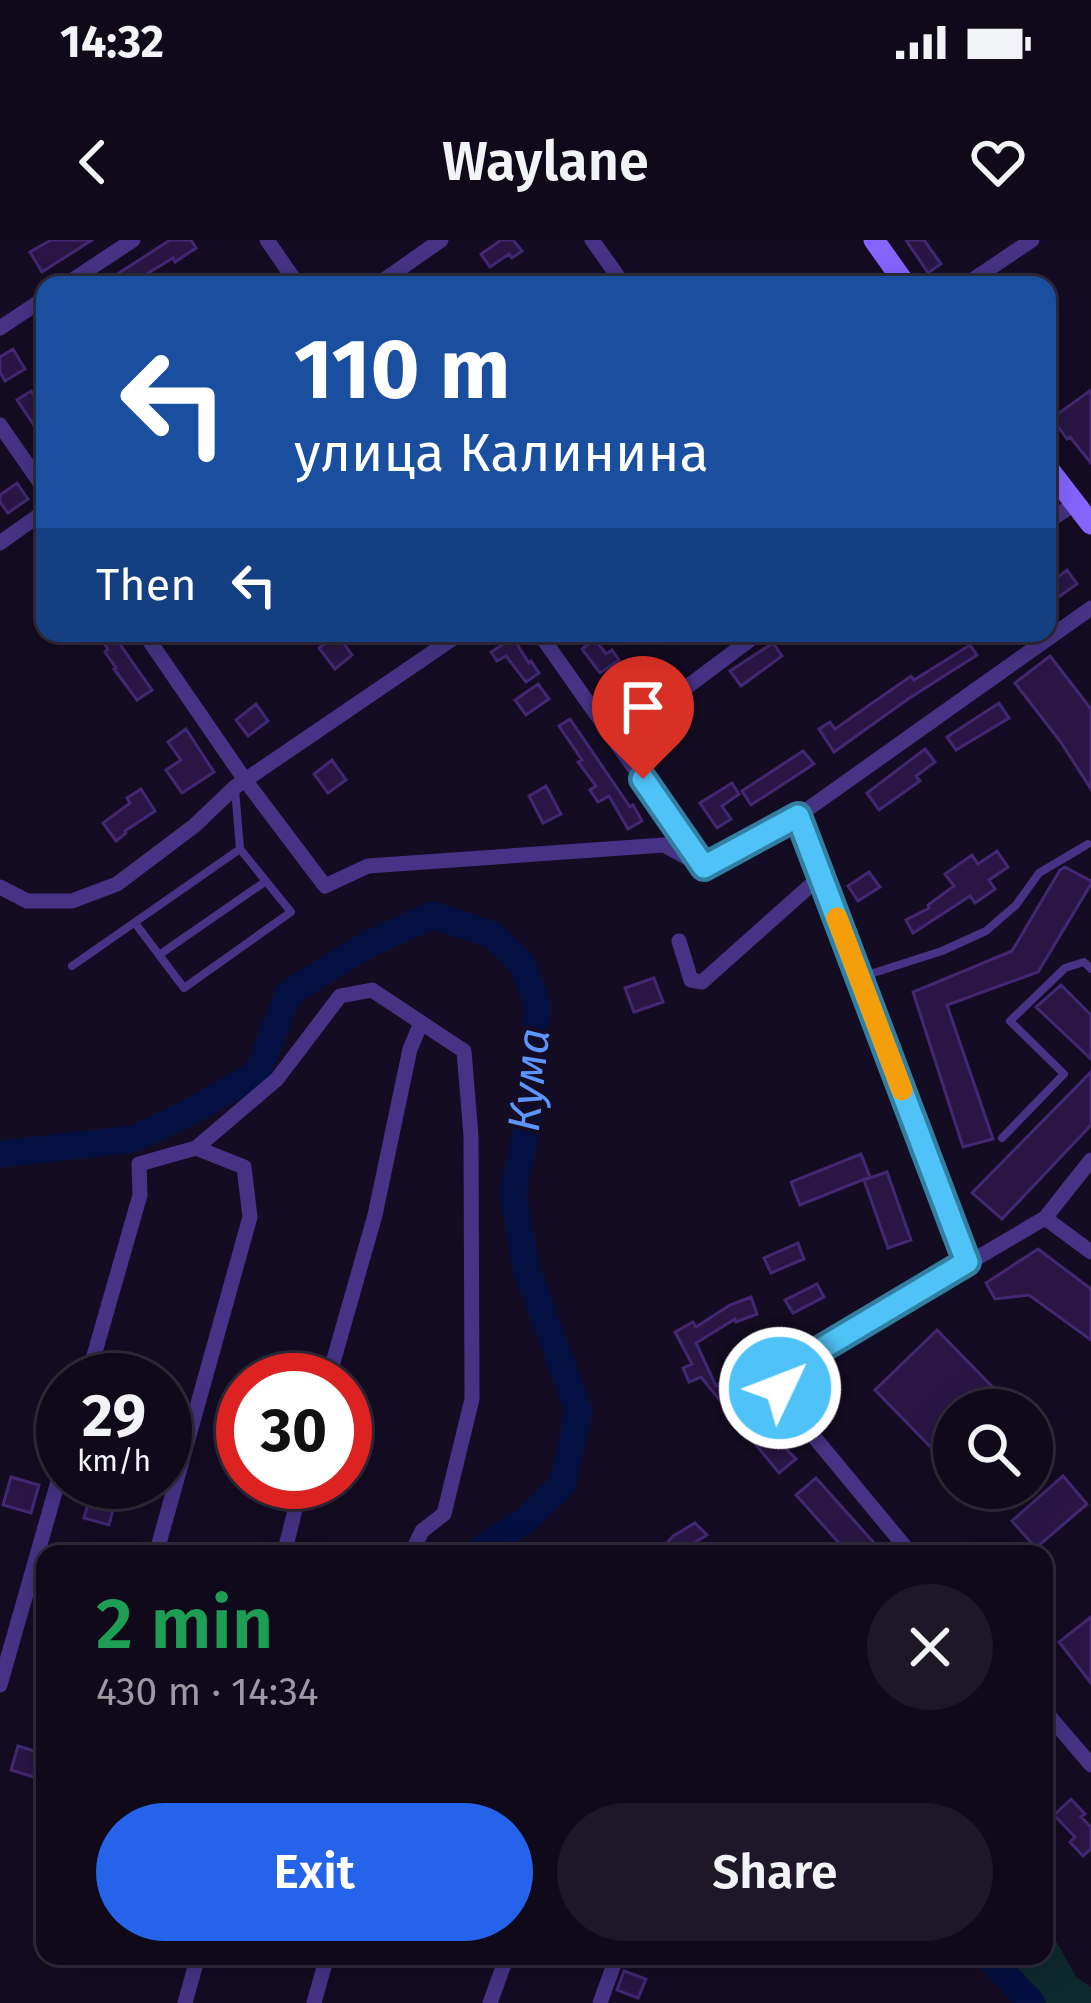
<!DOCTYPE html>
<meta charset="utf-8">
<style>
:root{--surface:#0f091a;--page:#1d1727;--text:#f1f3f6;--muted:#9b9aa2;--line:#2f2a39;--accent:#2563eb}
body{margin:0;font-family:"Fira Sans",sans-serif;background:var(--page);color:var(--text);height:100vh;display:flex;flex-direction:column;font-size:45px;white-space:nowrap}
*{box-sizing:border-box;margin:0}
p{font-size:39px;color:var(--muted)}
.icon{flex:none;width:66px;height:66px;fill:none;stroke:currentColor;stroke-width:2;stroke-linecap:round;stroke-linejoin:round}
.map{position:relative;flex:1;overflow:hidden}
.drawer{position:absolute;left:36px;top:1305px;width:1017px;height:420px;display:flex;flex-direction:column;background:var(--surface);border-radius:24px;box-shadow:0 6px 30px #0003,0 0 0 3px var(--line)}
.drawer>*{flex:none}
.top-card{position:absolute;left:36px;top:36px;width:1020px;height:366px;border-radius:24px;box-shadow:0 6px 30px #0003,0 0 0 3px var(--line);background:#1a4fa0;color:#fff;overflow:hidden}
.controls{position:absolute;left:933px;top:1149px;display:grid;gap:24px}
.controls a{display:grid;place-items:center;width:120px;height:120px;border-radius:50%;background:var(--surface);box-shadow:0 6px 30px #0003,0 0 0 3px var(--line);font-size:60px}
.speed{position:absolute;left:36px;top:1113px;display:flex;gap:24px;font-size:60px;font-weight:700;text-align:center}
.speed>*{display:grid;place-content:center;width:156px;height:156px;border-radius:50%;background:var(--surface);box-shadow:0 6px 30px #0003,0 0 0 3px var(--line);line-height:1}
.speed small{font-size:30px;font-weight:400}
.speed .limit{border:18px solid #d22;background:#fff;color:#111}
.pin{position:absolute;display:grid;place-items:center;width:102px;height:102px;color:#fff;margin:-123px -51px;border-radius:50% 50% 50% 0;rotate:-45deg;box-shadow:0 0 12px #0007}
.pin .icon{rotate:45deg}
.me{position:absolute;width:132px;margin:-66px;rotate:47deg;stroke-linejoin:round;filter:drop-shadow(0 0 9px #0008)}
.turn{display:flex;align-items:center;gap:42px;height:252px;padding:0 60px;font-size:54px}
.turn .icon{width:156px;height:156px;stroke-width:2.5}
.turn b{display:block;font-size:84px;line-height:102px}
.then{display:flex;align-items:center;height:114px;padding:0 60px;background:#0003;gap:24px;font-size:45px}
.round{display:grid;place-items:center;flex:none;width:126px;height:126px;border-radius:63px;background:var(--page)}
.head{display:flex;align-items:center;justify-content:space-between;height:204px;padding:0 60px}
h1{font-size:72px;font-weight:600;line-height:90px;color:#1e9e55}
.action{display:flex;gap:24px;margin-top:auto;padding:24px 60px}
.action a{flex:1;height:138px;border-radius:72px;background:var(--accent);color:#fff;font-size:48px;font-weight:600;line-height:138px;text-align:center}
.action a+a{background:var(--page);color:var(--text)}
.status{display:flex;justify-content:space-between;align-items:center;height:84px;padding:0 60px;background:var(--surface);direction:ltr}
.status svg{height:33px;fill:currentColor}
header{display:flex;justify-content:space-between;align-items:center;height:156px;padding:0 60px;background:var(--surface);font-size:54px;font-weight:600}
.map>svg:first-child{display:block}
.green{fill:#0e292d}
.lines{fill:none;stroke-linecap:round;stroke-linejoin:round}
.river{stroke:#051042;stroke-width:27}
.building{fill:#291645;stroke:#442773;stroke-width:3}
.lane{stroke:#463386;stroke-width:8}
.street{stroke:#463386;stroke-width:15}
.secondary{stroke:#8665ff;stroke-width:21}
.route-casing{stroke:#337fa1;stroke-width:30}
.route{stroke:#4fc3f7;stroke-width:21}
.slow{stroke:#f59e0b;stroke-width:21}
.labels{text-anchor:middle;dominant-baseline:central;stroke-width:9;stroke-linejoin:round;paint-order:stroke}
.water-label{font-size:45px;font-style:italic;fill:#5c95ff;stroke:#140c23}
</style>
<div class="status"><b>14:32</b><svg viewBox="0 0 49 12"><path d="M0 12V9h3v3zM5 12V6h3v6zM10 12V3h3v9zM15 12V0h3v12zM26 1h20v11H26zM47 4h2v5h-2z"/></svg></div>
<header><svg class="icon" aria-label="back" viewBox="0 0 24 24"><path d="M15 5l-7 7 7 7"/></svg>Waylane<svg class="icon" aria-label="heart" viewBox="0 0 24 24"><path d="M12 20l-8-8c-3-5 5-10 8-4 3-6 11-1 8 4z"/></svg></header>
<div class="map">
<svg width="1091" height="1763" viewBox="0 0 1091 1763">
<rect width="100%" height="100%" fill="#140c23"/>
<path class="green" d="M1044,1697L1056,1701L1076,1737L1091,1747V1763H1046L1000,1716H1044Z"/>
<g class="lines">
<path class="river" d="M0,914L134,899L192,871L257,834L289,753L367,705L433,675L493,695L522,723L537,763L533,859L513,953L526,1028L579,1171L562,1245L526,1280L473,1314
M988,1716L1032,1763"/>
</g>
<path class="building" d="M51,0H92L42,32L30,12Z
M170,0H191L196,8L175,22L173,18L137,40L141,45H122L116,35Z
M501,0H513L522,11L512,18L509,14L490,27L481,14Z
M906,0H924L941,24L928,33Z
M13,109L25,129L5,141L0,132V117Z
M1091,150V223L1070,197L1067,199L1052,178Z
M31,151L45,171V202L17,160Z
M17,243L28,259L8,273L0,262V255Z
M1067,330L1077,344L1047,365V345Z
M97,393H112L152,450L137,460L114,429L116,428L105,412L108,409Z
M337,394L352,415L335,429L319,408Z
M513,398L529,423L531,421L539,433L526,442L506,416L497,421L491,412Z
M595,399L606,414L612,410L619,420L600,433L582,409Z
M773,403L782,416L741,446L730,431Z
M970,405L977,415L908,459L834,512L819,489L830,482L835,489L911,436L914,440Z
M1050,416L1091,469V549L1060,501L1015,443Z
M538,444L549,459L526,475L515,460Z
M999,463L1009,478L956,510L947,497Z
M256,464L268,481L248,496L236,480Z
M570,479L630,567L633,565L642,581L628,589L609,556L598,562L590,550L596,546L578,522L582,520L559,486Z
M186,489L214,532L182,553L166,530L181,520L168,502Z
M925,509L935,522L916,536L920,541L879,570L867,553Z
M803,511L814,524L751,565L742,551Z
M332,520L346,540L328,553L314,534Z
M732,543L739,554L722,566L731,579L717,588L700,563Z
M546,546L561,574L543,583L529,556Z
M141,549L155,571L125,591L126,593L116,601L103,583L130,563L127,558Z
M997,611L1008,627L989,640L995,649L975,663L970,656L913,693L906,680L929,668L928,665L954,646L945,634L972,615L978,624Z
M1065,627L1091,641V644L1038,732L947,765L993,899L963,907L913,752L1012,711L1060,630Z
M869,632L880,647L858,661L848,646Z
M654,738L663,762L634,772L625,748Z
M1061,745L1091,775V819L1036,767Z
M1091,832V885L1002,979L972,953Z
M861,914L870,937L800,965L791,942Z
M887,932L911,1000L888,1008L864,940Z
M798,1003L804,1019L771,1033L764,1018Z
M1038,1009L1091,1049V1100L1029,1055L995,1059L986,1043Z
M817,1044L824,1057L793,1073L785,1060Z
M751,1057L757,1074L736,1082L735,1079L696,1103L716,1146L726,1139L763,1186L796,1219L779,1233L701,1137L689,1142L683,1128L692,1124L675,1092L693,1082L696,1087L730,1065Z
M937,1090L1015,1170H954V1231L875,1150Z
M1063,1236L1087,1264L1036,1308L1012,1281Z
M11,1237L39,1245L31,1273L3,1265Z
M816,1238L884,1314H849L796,1255Z
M94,1242H120L109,1285L84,1278Z
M695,1283L707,1295L676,1314H658L673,1296Z
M1091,1377V1443L1059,1402Z
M18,1506L41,1513L34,1537L11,1530Z
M1071,1559L1085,1574L1081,1577L1091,1587V1609L1083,1616L1070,1602L1075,1597L1054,1575Z
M624,1731L646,1739L638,1758L617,1750Z"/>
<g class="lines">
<path class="lane" d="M135,683L184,748L291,672L240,609L235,549
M159,715L266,641
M72,726L240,609
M861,737L942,711L986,691L1016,665L1039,633L1088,604
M1002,898L1064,834L1010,781L1065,728L1084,722L1091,729"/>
<path class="street" d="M267,0L298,45
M592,0L624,45
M65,45L133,0
M377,45L441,0
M965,45L1032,0
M0,88L45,58
M0,185L45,250
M1047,282L1076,263
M0,303L45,271
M144,393L245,540L325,646L368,626L664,605L704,627L798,576L1091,368
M539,393L699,620
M616,500L759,393
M798,576L967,1022
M0,647L27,661H72L117,644L194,586L235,547L461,393
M679,701L691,740L702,742L821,636
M1045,978L1091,1012
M87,1140L140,955L139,924L196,908L277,839L340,756L372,750L464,811L471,896L472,1159L444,1274L422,1291L411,1314
M328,1140L375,975L410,809L421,783
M156,1314L250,977L244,927L196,908
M284,1314L302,1242
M911,1314L791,1169L780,1148L785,1131L1045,978L1091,920
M0,1445L63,1224
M1044,1470L1091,1525
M185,1763L198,1716
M314,1763L327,1716
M490,1763L507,1716
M600,1763L617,1716"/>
<path class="secondary" d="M874,0L906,45
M1047,227L1091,284"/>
</g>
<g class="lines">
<g class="route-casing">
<path id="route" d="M643,539L704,627L798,576L967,1022L784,1131L780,1148"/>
</g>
<use href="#route" class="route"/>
<path class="slow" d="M837,678L902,850"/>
</g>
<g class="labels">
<g class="water-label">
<text transform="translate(529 840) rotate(-84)">Кума</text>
</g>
</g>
</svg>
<div class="controls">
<a><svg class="icon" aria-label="search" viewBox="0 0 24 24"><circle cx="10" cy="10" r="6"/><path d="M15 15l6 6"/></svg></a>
</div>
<div class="speed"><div>29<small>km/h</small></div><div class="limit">30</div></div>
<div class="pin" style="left:643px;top:539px;background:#d93025"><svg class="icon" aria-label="arrive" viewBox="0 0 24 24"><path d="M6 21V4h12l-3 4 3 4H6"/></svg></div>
<svg class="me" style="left:780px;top:1148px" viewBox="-20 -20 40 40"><circle r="17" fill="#4fc3f7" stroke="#fff" stroke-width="3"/><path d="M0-11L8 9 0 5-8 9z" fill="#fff"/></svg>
<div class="top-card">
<div class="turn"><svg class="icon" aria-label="left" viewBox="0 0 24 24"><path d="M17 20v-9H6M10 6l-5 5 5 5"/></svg><div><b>110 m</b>улица Калинина</div></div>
<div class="then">Then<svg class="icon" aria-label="left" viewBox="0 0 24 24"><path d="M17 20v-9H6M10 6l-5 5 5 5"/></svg></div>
</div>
<section class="drawer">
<div class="head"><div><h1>2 min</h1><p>430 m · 14:34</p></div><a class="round"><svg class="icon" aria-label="close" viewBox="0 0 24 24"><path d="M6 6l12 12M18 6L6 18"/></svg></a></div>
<div class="action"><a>Exit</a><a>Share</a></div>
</section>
</div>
